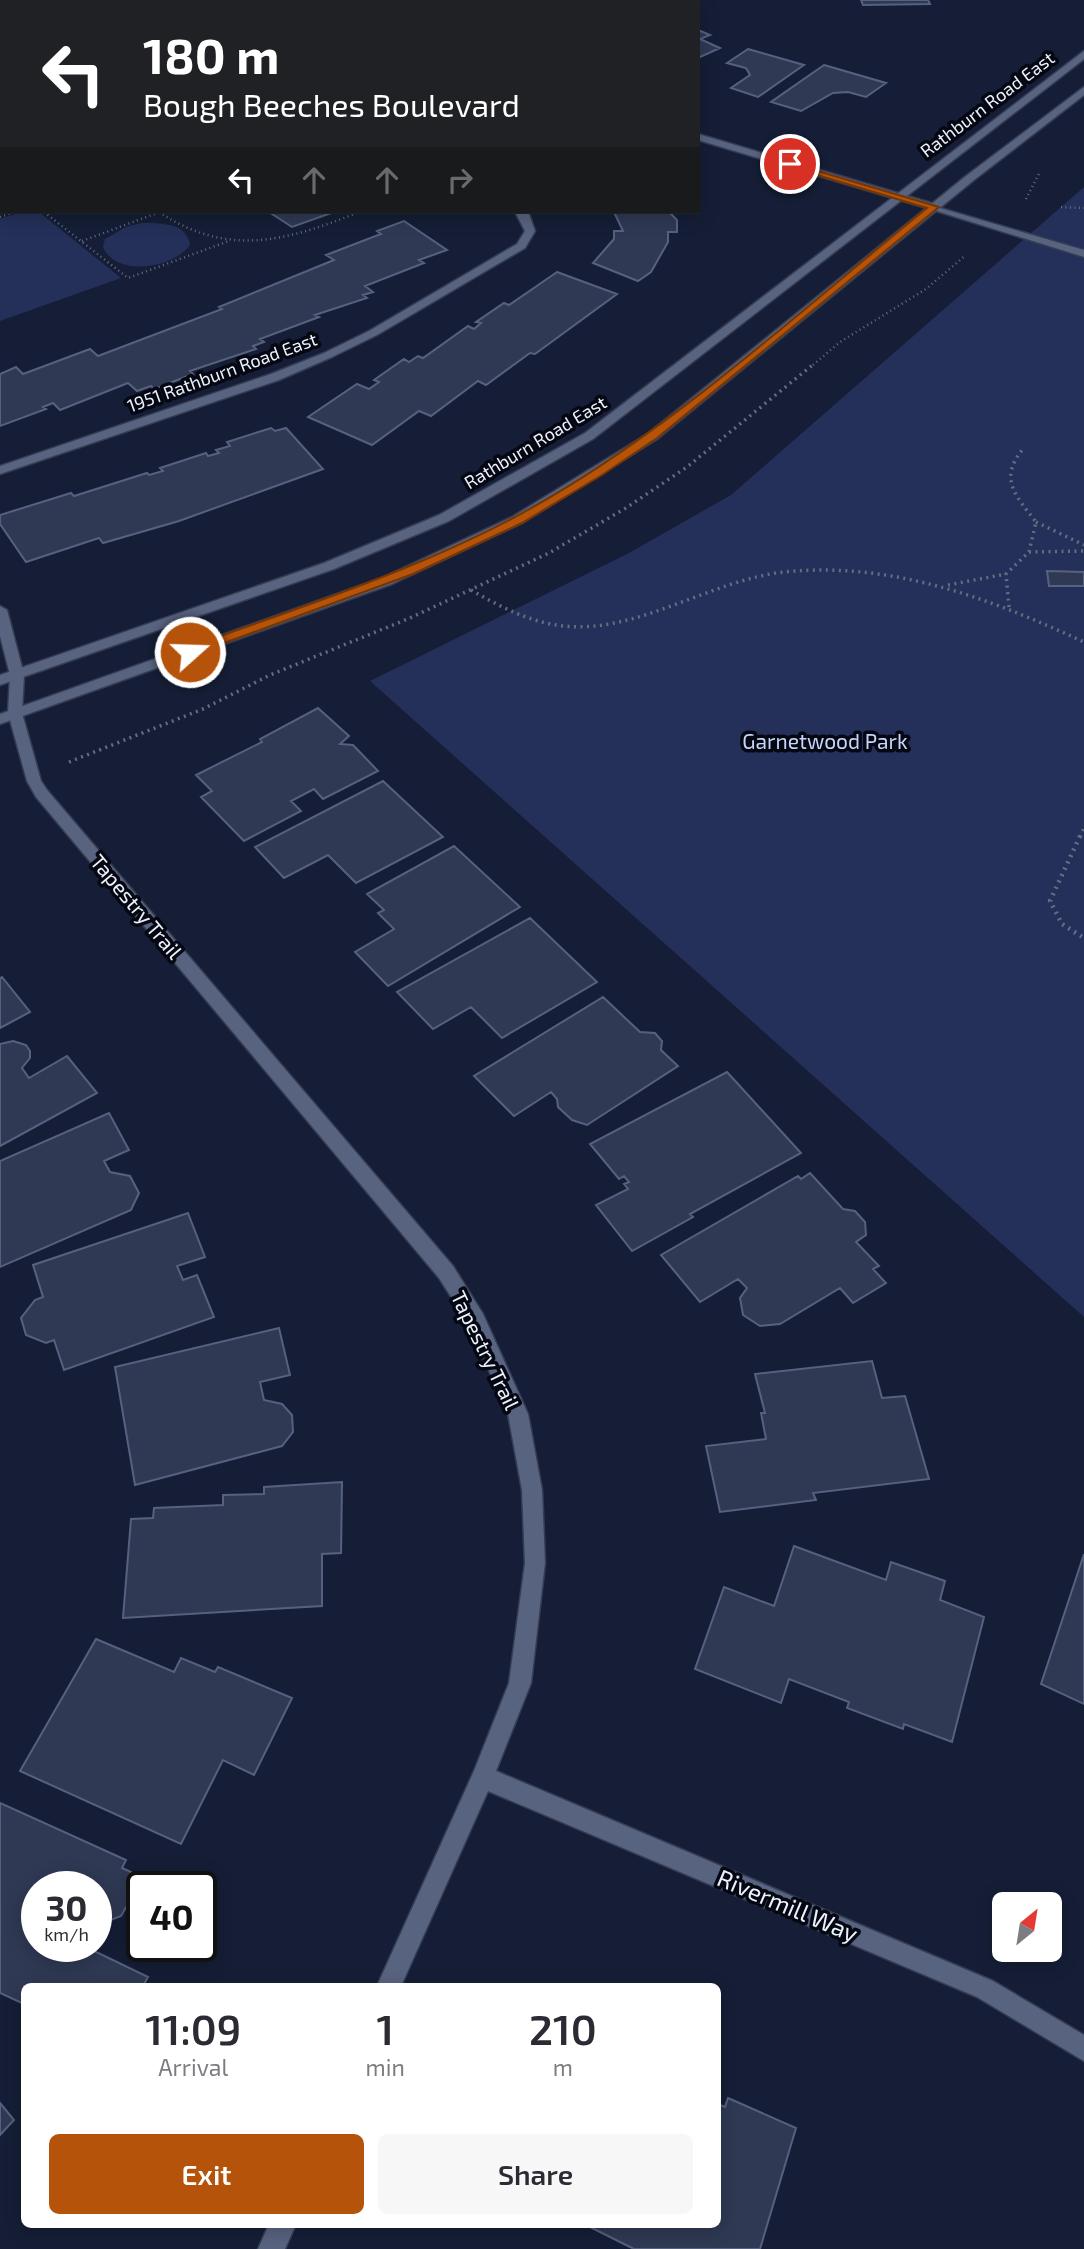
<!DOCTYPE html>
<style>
:root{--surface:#fff;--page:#f7f7f7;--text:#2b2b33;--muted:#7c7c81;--accent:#b45309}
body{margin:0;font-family:"Exo 2",sans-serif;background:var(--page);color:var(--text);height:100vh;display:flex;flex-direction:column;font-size:26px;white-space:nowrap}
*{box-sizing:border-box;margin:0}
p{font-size:23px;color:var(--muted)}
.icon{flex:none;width:38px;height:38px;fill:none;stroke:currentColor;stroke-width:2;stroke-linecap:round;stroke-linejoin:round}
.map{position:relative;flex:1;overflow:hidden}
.panel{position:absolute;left:21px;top:1983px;width:700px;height:245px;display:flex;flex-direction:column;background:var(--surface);border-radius:10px;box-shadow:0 4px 18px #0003}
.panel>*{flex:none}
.hud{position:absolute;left:0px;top:0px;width:700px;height:214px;box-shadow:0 4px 18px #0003;background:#202124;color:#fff;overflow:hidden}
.needle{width:46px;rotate:30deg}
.controls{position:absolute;left:992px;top:1892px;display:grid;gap:14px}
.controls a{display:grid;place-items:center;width:70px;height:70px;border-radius:10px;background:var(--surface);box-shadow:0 4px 18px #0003;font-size:35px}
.speed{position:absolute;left:21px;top:1871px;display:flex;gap:14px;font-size:35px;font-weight:700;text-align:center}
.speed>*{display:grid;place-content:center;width:91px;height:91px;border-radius:50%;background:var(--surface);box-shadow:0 4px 18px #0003;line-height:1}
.speed small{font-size:18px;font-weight:400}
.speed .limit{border:4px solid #111;border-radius:10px;background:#fff;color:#111}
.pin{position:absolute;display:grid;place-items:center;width:60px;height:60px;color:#fff;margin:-30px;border:4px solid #fff;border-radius:50%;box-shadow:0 2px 7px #0007}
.me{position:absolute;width:77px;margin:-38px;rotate:70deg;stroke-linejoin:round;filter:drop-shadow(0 0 5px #0008)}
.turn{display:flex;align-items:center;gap:24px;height:147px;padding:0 28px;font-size:32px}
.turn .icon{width:91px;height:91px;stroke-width:2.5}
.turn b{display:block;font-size:49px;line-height:60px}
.lanes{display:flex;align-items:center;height:66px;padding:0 28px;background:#0003;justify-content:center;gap:35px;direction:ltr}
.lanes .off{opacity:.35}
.eta{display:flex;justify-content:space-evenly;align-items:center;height:119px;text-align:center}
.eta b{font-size:42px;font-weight:600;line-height:49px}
.cta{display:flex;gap:14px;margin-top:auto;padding:14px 28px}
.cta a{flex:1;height:80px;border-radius:10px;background:var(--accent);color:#fff;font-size:28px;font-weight:600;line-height:80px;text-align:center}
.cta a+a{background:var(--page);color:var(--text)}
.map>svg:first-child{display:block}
.green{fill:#243059}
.building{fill:#2f3954;stroke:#56617f;stroke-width:2}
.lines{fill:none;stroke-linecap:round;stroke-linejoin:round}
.service-casing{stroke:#333c52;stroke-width:3}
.minor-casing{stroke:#333c52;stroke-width:3}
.tertiary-casing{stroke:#333c52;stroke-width:3}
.path-far2{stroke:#656d80;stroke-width:2.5;stroke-dasharray:1 3.5;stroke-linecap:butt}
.path-far1{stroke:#656d80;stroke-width:3.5;stroke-dasharray:2 4.5;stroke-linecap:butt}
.path{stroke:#656d80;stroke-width:4.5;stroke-dasharray:2 5;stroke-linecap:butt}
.service{fill:#586380;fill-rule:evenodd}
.minor{fill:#586380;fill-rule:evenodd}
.tertiary{fill:#586380;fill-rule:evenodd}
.route{fill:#b45309;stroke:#753606;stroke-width:2}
.labels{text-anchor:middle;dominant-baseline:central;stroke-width:7;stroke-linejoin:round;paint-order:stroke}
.far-street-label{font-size:18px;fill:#edf2fc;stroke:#050813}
.park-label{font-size:21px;fill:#c7d5fb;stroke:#050813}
.street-label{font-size:21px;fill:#edf2fc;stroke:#050813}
.near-street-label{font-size:24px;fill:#edf2fc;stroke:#050813}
</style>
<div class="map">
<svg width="1084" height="2249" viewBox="0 0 1084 2249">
<rect width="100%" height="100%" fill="#151e36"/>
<path class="green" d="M1084,187V1317L370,681L629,553L731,495Z
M22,212H39L121,278L0,321V219Z
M141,223C159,223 187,222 190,245C174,268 116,278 103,247L105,239L126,227Z"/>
<path class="building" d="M156,0H248L257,2H135Z
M521,0H598L592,2Z
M861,0H928L930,4L863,5Z
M698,30L710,35L700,39L720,48L698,58Z
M748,49L804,65L758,97L731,88L750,75L746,68L727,63Z
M824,65L886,83L866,97L848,92L833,93L801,111L771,102Z
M269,212H334L292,227Z
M614,212H669L677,220V232H668V242L651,272L638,281L593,263L614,239V231H623Z
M404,221L447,250L419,260L424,263L365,286L373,292L363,295L367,298L315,315L319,317L260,339L264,342L253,346L256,349L190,371L193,374L154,389L151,386L137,391L128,383L60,410L53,403L43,407L46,409L0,426V374L16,367L23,374L90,349L98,356L222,309L219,307L334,260L326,255L381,234L377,231Z
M557,272L617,294L535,354L530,353L486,385L478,381L431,416L419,411L372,445L308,417L357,384L369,389L379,382L374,380L404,359L409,362L418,356L423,358L468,326L474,329L481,323L476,322L504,303L509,305Z
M271,428L275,431L286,428L323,469L179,521L103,543L99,538L26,562L0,524V515L71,493L74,496L147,473L149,475L163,471L160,468L206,453L208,456L219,453L216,450L230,446L227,442Z
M1047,571L1084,572V586H1049Z
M318,708L349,736L340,744L353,745L378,771L323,799L314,789L291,801L301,811L244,841L201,797L212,791L196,775L262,742L260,739Z
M383,781L443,837L356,883L328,855L284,878L255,847Z
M454,846L520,907L388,986L355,952L394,929L378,913L384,910L367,894Z
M530,918L597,982L502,1038L471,1007L433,1029L397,992Z
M2,977L30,1012L0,1028V979Z
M603,997L640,1032L655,1033L662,1041L661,1050L678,1066L587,1125L572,1120L558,1107L557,1099L551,1092L514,1116L474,1076Z
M13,1041L26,1045L30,1051V1058L22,1068L29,1078L67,1056L97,1093L0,1146V1044Z
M727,1072L801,1153L690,1214L693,1217L632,1251L596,1205L628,1189L624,1184L629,1182L624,1176L619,1179L590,1144Z
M109,1113L129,1150L104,1161L110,1172L130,1176L139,1193L131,1210L0,1267V1161Z
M810,1173L843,1209L855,1211L865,1222L866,1235L856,1242L879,1266L873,1269L886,1283L853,1303L840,1288L780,1324L760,1326L743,1315L740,1298L747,1288L738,1279L700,1302L661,1255L798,1176L801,1179Z
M188,1213L205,1257L177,1266L183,1280L197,1275L214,1317L64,1370L54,1340L46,1343L26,1335L21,1318L35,1300L43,1297L33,1265Z
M279,1328L290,1375L260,1382L264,1400L282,1404L292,1415L293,1432L282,1446L135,1485L115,1367Z
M872,1361L882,1398L905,1396L929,1479L813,1493L816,1500L720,1512L706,1446L766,1439L761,1413H765L755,1374Z
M342,1482L341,1553L322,1554V1606L123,1618L131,1519L153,1518L154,1508L223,1505V1495L264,1494V1487Z
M794,1546L886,1580L891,1562L945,1581L940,1600L984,1617L952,1742L904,1724L903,1729L847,1708L849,1702L789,1679L781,1703L695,1669L724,1587L774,1606Z
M1084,1554V1704L1041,1684Z
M96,1639L174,1672L181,1658L215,1672L218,1667L292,1698L254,1775L223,1760L181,1844L20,1771Z
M0,1803L126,1860L122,1868L131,1872L137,1888L121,1916L106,1922L96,1918V1886H37V1946H84L148,1977L143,1986H24V2004L0,1993Z
M728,2098L796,2128L760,2249H634L584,2224H718V2104L725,2107Z
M0,2103L14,2120L0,2135Z"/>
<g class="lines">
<g class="service-casing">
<path id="service" d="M2,55V61L0,62V56Z
M930,205L1084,250V257L930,209Z
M515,212L529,214L535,231L525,248L377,335L332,357L279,380L0,474V466L271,374L324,353L369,331L517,244L525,231Z
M0,606L7,610L24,675L22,713L15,718L8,713L10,675L0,636Z"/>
</g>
<g class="minor-casing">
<path id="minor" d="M388,0H399L400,2H390Z
M698,134L938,205L939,207L930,209L698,140Z
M15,708L22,713L41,781L47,790L453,1266L483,1314L528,1414L542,1490L545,1563L531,1683L496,1771L993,1981L1084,2035V2061L977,1997L488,1791L401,1986H377L474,1771L509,1683L525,1563L522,1490L508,1414L469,1325L439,1278L36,797L27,781L8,713Z
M269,2224H296L285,2249H258Z"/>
</g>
<g class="tertiary-casing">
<path id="tertiary" d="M1084,51V59L593,439L449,521L334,569L0,685V675L324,563L439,515L585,433Z
M1084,87V95L974,180L657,439L522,523L392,584L0,724V714L382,578L512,517L649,433L966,176Z"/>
</g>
<path class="path-far2" d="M1026,199L1040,172
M1061,207L1084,208
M44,212L128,278L229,241
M159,212C228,258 287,241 359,212
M0,217L15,212
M82,241L160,212
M813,365L840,342L926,289L966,255"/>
<path class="path-far1" d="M1036,522L1084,545
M1029,552L1084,551
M948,585L1006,574
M471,590C499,606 531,623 564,626C637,634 711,580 784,572C891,561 989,598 1084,642
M1009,607L1006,574L1029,552L1036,522C1016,496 998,479 1023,449
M69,762L203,709L270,675L410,618L549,553L626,508L687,467L815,363
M1080,837L1084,828"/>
<path class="path" d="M1080,836L1050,901L1062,924L1084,938"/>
<use href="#service" class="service"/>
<use href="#minor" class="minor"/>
<use href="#tertiary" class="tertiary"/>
</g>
<path class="route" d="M787,162L939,207L657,438L602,475L522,523L413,574L194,654H185V649C296,608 409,573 513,518C662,439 796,314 927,208L787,166Z"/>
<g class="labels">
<g class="far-street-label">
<text transform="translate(987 104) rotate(-37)">Rathburn Road East</text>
<text transform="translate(222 372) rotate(-20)">1951 Rathburn Road East</text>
<text transform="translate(535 442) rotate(-31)">Rathburn Road East</text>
</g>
<g class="park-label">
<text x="825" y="740">Garnetwood Park</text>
</g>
<g class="street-label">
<text transform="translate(137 906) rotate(50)">Tapestry Trail</text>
<text transform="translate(486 1350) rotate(64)">Tapestry Trail</text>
</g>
<g class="near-street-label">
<text transform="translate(788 1905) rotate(23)">Rivermill Way</text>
</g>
</g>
</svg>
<div class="controls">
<a><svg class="needle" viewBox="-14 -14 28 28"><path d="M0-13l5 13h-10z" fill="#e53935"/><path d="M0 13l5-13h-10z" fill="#7c7c81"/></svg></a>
</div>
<div class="speed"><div>30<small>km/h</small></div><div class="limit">40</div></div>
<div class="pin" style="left:790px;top:164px;background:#d93025"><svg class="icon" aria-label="arrive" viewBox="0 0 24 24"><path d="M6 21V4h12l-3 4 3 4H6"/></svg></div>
<svg class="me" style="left:190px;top:652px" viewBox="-20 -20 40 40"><circle r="17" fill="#b45309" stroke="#fff" stroke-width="3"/><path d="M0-11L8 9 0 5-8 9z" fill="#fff"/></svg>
<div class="hud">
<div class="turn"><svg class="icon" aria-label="left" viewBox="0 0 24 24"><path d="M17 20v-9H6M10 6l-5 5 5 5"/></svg><div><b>180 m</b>Bough Beeches Boulevard</div></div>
<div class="lanes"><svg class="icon" aria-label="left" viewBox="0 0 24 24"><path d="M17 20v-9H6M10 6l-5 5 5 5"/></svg><svg class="icon off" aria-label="ahead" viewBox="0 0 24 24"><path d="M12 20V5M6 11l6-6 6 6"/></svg><svg class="icon off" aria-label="ahead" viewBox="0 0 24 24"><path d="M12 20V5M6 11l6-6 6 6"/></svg><svg class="icon off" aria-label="right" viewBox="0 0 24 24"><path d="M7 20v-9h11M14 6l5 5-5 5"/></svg></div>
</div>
<section class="panel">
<div class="eta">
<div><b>11:09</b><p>Arrival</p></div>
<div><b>1</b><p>min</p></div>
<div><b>210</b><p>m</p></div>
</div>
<div class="cta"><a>Exit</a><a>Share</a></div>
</section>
</div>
